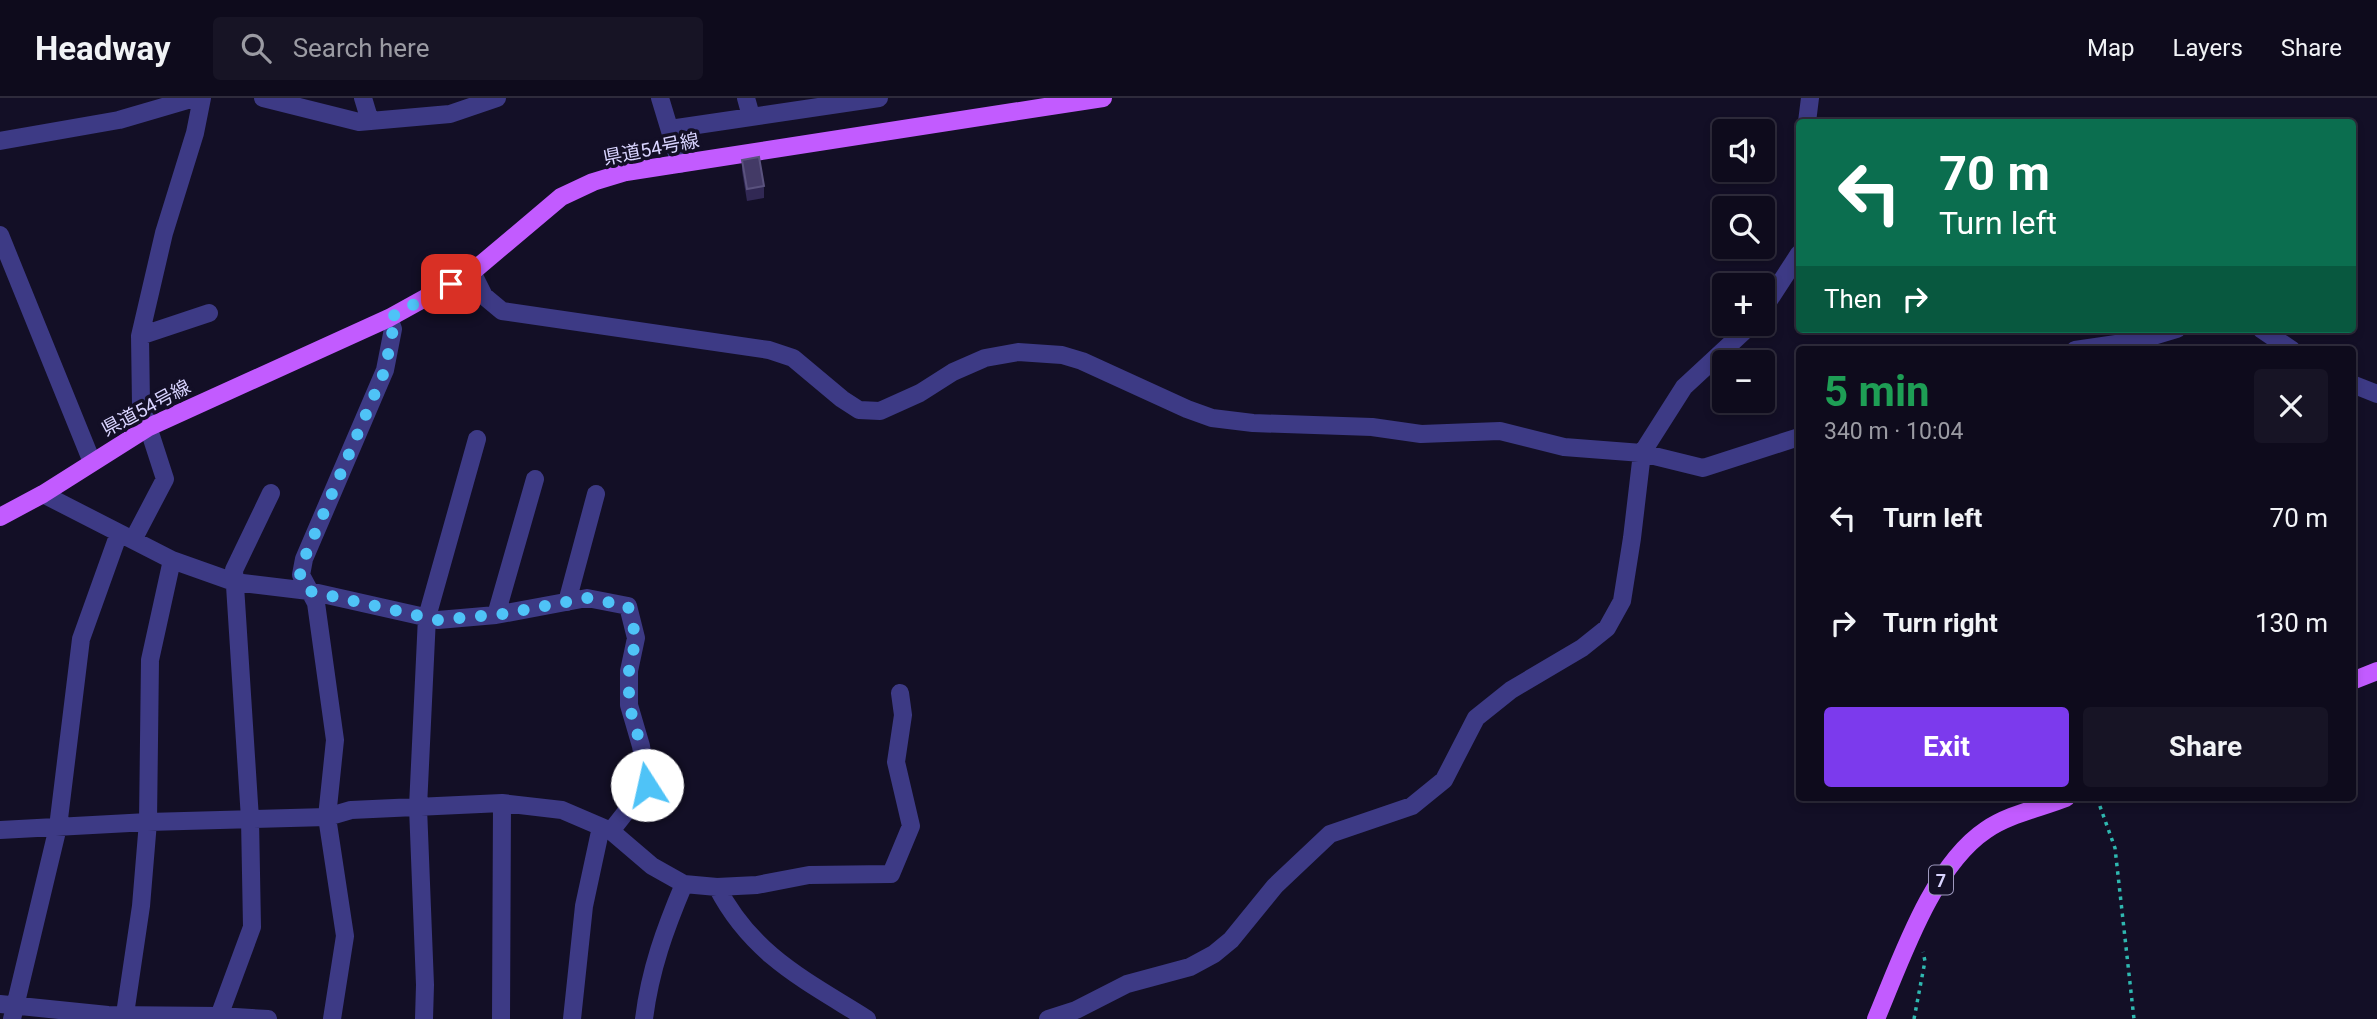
<!DOCTYPE html>
<meta charset="utf-8">
<style>
:root{--surface:#0e0b1c;--page:#171425;--text:#f1f3f6;--muted:#9b9ba3;--line:#2e2b3b;--accent:#7c3aed}
body{margin:0;font-family:Roboto,"Noto Sans JP",sans-serif;background:var(--page);color:var(--text);height:100vh;display:flex;flex-direction:column;font-size:26px;white-space:nowrap}
*{box-sizing:border-box;margin:0}
p{font-size:23px;color:var(--muted)}
.icon{flex:none;width:38px;height:38px;fill:none;stroke:currentColor;stroke-width:2;stroke-linecap:round;stroke-linejoin:round}
.map{position:relative;flex:1;overflow:hidden}
.drawer{position:absolute;left:1796px;top:248px;width:560px;height:455px;display:flex;flex-direction:column;background:var(--surface);border-radius:7px;box-shadow:0 4px 10px #0003,0 0 0 2px var(--line)}
.drawer>*{flex:none}
.hud{position:absolute;left:1796px;top:21px;width:560px;height:214px;border-radius:7px;box-shadow:0 4px 10px #0003,0 0 0 2px var(--line);background:#0b6e4f;color:#fff;overflow:hidden}
.fabs{position:absolute;left:1712px;top:21px;display:grid;gap:14px}
.fabs a{display:grid;place-items:center;width:63px;height:63px;border-radius:7px;background:var(--surface);box-shadow:0 4px 10px #0003,0 0 0 2px var(--line);font-size:35px}
.pin{position:absolute;display:grid;place-items:center;width:60px;height:60px;color:#fff;margin:-30px;border-radius:14px;box-shadow:0 4px 10px #0006}
.me{position:absolute;width:77px;margin:-38px;rotate:350deg;stroke-linejoin:round;filter:drop-shadow(0 0 5px #0008)}
.turn{display:flex;align-items:center;gap:24px;height:147px;padding:0 28px;font-size:32px}
.turn .icon{width:91px;height:91px;stroke-width:2.5}
.turn b{display:block;font-size:49px;line-height:60px}
.then{display:flex;align-items:center;height:66px;padding:0 28px;background:#0003;gap:14px;font-size:26px}
.round{display:grid;place-items:center;flex:none;width:74px;height:74px;border-radius:7px;background:var(--page)}
.headline{display:flex;align-items:center;justify-content:space-between;height:119px;padding:0 28px}
h1{font-size:42px;font-weight:700;line-height:52px;color:#1e9e55}
.action{display:flex;gap:14px;margin-top:auto;padding:14px 28px}
.action a{flex:1;height:80px;border-radius:7px;background:var(--accent);color:#fff;font-size:28px;font-weight:700;line-height:80px;text-align:center}
.action a+a{background:var(--page);color:var(--text)}
ul{padding:0;list-style:none}
li{display:flex;align-items:center;gap:21px;height:105px;padding:0 28px}
li div{flex:1}
li b{display:block;font-size:26px}
li em{font-style:normal}
header{display:flex;align-items:center;gap:42px;box-sizing:border-box;height:98px;padding:0 35px;background:var(--surface);border-bottom:2px solid var(--line)}
header strong{font-size:33px}
nav{display:flex;gap:38px;margin-inline-start:auto;font-size:24px}
.search{width:490px;height:63px;background:var(--page);display:flex;align-items:center;gap:18px;box-sizing:border-box;padding:0 24px;border-radius:7px;color:var(--muted);font-size:26px}
.map>svg:first-child{display:block}
.lines{fill:none;stroke-linecap:round;stroke-linejoin:round}
.path{stroke:#2fb8b0;stroke-width:3.5;stroke-dasharray:3.5 5;stroke-linecap:butt}
.minor{stroke:#3d3a85;stroke-width:18}
.major{stroke:#c25bff;stroke-width:18}
.wall{fill:#312854}
.building{fill:#433a66;stroke:#5a527e;stroke-width:2}
.route{stroke:#4fc3f7;stroke-width:12;stroke-dasharray:0 21.6}
.labels{text-anchor:middle;dominant-baseline:central;stroke-width:7;stroke-linejoin:round;paint-order:stroke}
.shield{fill:#130f26;stroke:#9e99be;stroke-width:2}
.shield-label{font-size:18px;font-weight:bold;fill:#d9d4ff}
.street-label{font-size:19px;fill:#d9d4ff;stroke:#130f26}
</style>
<header>
<strong>Headway</strong>
<div class="search"><svg class="icon" aria-label="search" viewBox="0 0 24 24"><circle cx="10" cy="10" r="6"/><path d="M15 15l6 6"/></svg>Search here</div>
<nav><a>Map</a><a>Layers</a><a>Share</a></nav>
</header>
<div class="map">
<svg width="2377" height="921" viewBox="0 0 2377 921">
<rect width="100%" height="100%" fill="#130f26"/>
<g class="lines">
<path class="path" d="M2097,700L2115,750L2134,921
M1914,921L1925,863L1923,854"/>
<path class="minor" d="M263,0L359,24L450,16L497,0
M363,0L370,23
M660,0L680,66
M746,0L751,18
M1807,24L1810,0
M670,31L879,0
M0,43L119,22L194,0
M0,137L92,364
M472,174L484,198L502,213L769,252L793,260L842,301L859,312L880,313L920,295L953,274L985,260L1018,254L1062,257L1082,263L1187,311L1212,320L1253,325L1372,329L1421,336L1500,333L1564,349L1642,355L1703,370L1799,339
M1762,213L1799,156
M2261,231L2292,252
M140,238L209,215
M2075,252L2137,243L2177,231
M2352,286L2377,296
M43,396L172,462L234,484L309,493L438,522L496,517L587,500L628,508L636,540L629,573V607L641,648L647,687L611,733L652,768L684,786L717,789C752,857 805,882 867,921
M133,442L165,381L141,307L140,238L164,135L195,35L202,0
M567,504L596,396
M496,517L535,381
M0,732L148,724L327,719L351,712L502,705L562,712L611,733
M717,789L757,787L809,777L891,776L911,728L896,664L903,617L900,595
M0,906L108,917L219,918L268,921
M125,916L141,808L148,724L150,562L172,462
M12,921L58,729L81,541L119,435
M218,921L252,829L250,721L234,472L271,395
M332,921L345,838L327,719L335,642L316,505L301,477L304,461L385,272L393,231L389,220
M424,921L425,887L418,709L427,519L477,341
M501,921L502,705
M572,921L584,808L601,729
M644,921C650,872 665,831 684,786
M1048,921L1076,912L1127,886L1190,869L1214,856L1231,842L1275,788L1330,736L1412,708L1444,682L1476,620L1511,592L1582,550L1607,530L1622,503L1632,440L1642,355L1684,289L1752,226"/>
<path class="major" d="M0,419L43,396L149,329L389,220L472,174L561,99L593,84L626,74L1103,0
M2352,583L2377,573
M1876,921C1901,862 1932,768 1986,732C2009,716 2041,710 2066,700"/>
</g>
<path class="wall" d="M742,62L764,88V100L747,103L742,73Z"/>
<path class="building" d="M759,59L764,88L747,91L742,62Z"/>
<g class="lines">
<path class="route" d="M451,186L389,220L393,231L385,272L304,461L300,477L309,493L438,522L502,516L587,500L628,508L636,540L629,573V607L641,648L647,687"/>
</g>
<g class="labels">
<rect class="shield" x="1929" y="767.5" width="24" height="29" rx="5"/>
<g class="shield-label">
<text x="1941" y="782">7</text>
</g>
<g class="street-label">
<text transform="translate(651 51) rotate(-11)">県道54号線</text>
<text transform="translate(146 310) rotate(-28)">県道54号線</text>
</g>
</g>
</svg>
<div class="fabs">
<a><svg class="icon" aria-label="sound" viewBox="0 0 24 24"><path d="M4 9h4l5-4v14l-5-4H4zM17 9q2 3 0 6"/></svg></a>
<a><svg class="icon" aria-label="search" viewBox="0 0 24 24"><circle cx="10" cy="10" r="6"/><path d="M15 15l6 6"/></svg></a>
<a>+</a>
<a>−</a>
</div>
<div class="pin" style="left:451px;top:186px;background:#d93025"><svg class="icon" aria-label="arrive" viewBox="0 0 24 24"><path d="M6 21V4h12l-3 4 3 4H6"/></svg></div>
<svg class="me" style="left:647px;top:687px" viewBox="-20 -20 40 40"><circle r="19" fill="#fff"/><path d="M0-13L10 11 0 6-10 11z" fill="#4fc3f7"/></svg>
<div class="hud">
<div class="turn"><svg class="icon" aria-label="left" viewBox="0 0 24 24"><path d="M17 20v-9H6M10 6l-5 5 5 5"/></svg><div><b>70 m</b>Turn left</div></div>
<div class="then">Then<svg class="icon" aria-label="right" viewBox="0 0 24 24"><path d="M7 20v-9h11M14 6l5 5-5 5"/></svg></div>
</div>
<section class="drawer">
<div class="headline"><div><h1>5 min</h1><p>340 m · 10:04</p></div><a class="round"><svg class="icon" aria-label="close" viewBox="0 0 24 24"><path d="M6 6l12 12M18 6L6 18"/></svg></a></div>
<ul>
<li><svg class="icon" aria-label="left" viewBox="0 0 24 24"><path d="M17 20v-9H6M10 6l-5 5 5 5"/></svg><div><b>Turn left</b></div><em>70 m</em></li>
<li><svg class="icon" aria-label="right" viewBox="0 0 24 24"><path d="M7 20v-9h11M14 6l5 5-5 5"/></svg><div><b>Turn right</b></div><em>130 m</em></li>
</ul>
<div class="action"><a>Exit</a><a>Share</a></div>
</section>
</div>
